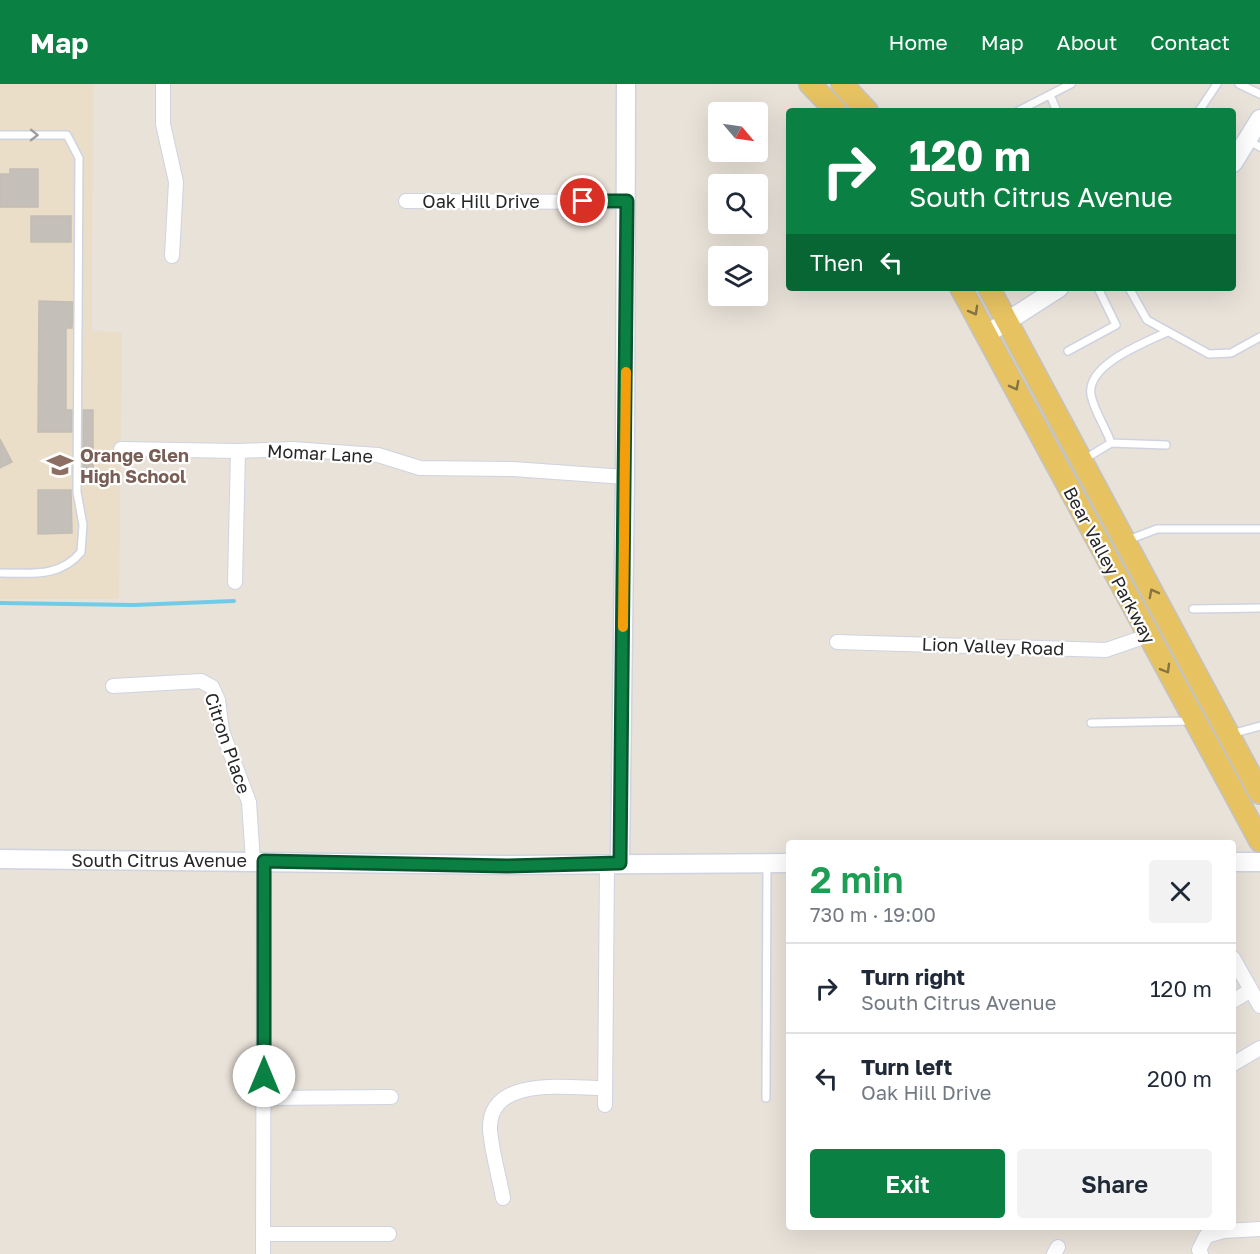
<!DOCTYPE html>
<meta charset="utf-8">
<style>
:root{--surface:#fff;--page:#f2f2f3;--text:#1f2937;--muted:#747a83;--line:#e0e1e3;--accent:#0b8043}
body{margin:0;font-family:"Golos Text",sans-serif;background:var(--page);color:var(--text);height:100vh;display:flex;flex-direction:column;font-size:22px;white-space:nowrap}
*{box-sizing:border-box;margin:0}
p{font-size:20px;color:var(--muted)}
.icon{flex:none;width:33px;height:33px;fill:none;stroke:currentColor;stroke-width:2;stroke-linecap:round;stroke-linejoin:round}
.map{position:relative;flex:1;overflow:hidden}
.sheet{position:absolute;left:786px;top:756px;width:450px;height:390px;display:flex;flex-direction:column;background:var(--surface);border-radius:6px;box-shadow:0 6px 24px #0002}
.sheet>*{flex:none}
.banner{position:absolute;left:786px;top:24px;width:450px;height:183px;border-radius:6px;box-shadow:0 6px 24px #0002;background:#0b8043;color:#fff;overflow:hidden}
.needle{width:39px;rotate:119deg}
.controls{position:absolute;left:708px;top:18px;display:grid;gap:12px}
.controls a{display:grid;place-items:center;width:60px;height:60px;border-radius:6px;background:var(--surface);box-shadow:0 6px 24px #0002;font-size:30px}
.pin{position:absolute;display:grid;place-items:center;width:51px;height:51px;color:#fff;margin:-26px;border:3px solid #fff;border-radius:50%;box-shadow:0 2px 6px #0007}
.me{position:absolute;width:66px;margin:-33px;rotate:0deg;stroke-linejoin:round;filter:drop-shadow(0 0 4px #0008)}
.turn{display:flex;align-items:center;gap:21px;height:126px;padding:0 24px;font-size:27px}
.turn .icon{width:78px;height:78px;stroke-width:2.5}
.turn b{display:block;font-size:42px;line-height:51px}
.then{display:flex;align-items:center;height:57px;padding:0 24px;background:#0003;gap:12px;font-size:22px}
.round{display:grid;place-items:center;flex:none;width:63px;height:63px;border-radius:6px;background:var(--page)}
.summary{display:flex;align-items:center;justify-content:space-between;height:102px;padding:0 24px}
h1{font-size:36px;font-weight:600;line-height:45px;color:#1e9e55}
.action{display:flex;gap:12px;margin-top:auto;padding:12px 24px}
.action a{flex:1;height:69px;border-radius:6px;background:var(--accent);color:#fff;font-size:24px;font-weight:600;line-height:69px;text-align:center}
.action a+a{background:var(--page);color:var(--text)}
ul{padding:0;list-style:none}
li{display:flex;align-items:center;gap:18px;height:90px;padding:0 24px;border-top:2px solid var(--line)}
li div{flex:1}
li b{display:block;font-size:22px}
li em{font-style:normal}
header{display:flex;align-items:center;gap:36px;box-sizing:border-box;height:84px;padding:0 30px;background:var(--accent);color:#fff}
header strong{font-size:28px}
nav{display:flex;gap:33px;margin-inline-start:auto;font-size:21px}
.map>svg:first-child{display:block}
.education{fill:#eadec9}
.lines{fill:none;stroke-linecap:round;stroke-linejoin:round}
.stream{stroke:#72cbe6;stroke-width:4}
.building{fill:#c4bfb9;stroke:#c4bdb4;stroke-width:1.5}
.lane-casing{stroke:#cfd3e0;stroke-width:10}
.street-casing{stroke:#cfd3e0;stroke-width:16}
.secondary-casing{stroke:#cfd3e0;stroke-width:21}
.primary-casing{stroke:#c3c3c3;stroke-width:24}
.lane{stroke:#fff;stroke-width:7}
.street{stroke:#fff;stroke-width:14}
.secondary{stroke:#fff;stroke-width:18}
.primary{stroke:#e6c261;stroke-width:21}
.oneway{stroke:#9e9e9e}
.oneway2{stroke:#867444}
.route-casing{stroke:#07532c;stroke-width:15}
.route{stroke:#0b8043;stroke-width:10}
.slow{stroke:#f59e0b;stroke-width:10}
.labels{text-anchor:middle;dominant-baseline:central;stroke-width:4.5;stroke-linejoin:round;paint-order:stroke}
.street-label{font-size:18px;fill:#272727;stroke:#fff}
.education-label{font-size:18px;font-weight:bold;fill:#785e54;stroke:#fff;text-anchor:start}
</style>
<header>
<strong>Map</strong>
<nav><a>Home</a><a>Map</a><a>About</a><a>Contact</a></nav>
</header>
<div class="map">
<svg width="1260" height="1170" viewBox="0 0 1260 1170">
<rect width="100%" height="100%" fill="#e9e2d9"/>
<path class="education" d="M0,0H93L92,247L122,248L119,515H0Z"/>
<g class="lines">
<path class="stream" d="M0,519L134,521L234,517"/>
</g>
<path class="building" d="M10,85H38V123H0V90H10Z
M31,132H71V158H31Z
M39,217L73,218L72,244H66V326H72V348H38Z
M83,326H93V392H83Z
M0,355L12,378L0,384Z
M38,406H71L72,449L38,450Z"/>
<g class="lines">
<g class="lane-casing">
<path id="lane" d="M1239,0L1260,10
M1050,11L1057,27
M1018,27L1071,0
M1199,27L1217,0
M0,51H67L79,74L77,408L83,441L81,468C60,494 30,489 0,489
M1248,56L1260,63
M1129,204L1147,236L1209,270L1231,269L1260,253
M1068,267L1116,241L1098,204
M1111,359C1106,344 1094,327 1091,311C1086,280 1145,259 1167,248
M1083,376L1111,359L1166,361
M1128,456L1157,445H1260
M1193,525L1260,524
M1091,639L1191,637
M1231,650L1260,642
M766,1014L767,779"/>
</g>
<g class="street-casing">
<path id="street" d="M163,0V40L176,98L172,172
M406,117L627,118
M121,365L238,367L292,365L378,371L420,384L513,385L625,393
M235,498L238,367
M837,558L1106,566L1147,552
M113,602L201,597L212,603L218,616L222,647L249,718L253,777
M1233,874L1251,906L1233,917
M1251,906L1260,922
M1233,980L1260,964
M263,1014L391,1013
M605,1021L607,779
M503,1114C499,1092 492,1069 490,1046C488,991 568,1004 604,1004
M264,1150H389
M263,1170L264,777
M1054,1170L1058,1163
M1201,1170L1199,1166L1206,1152L1224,1147L1260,1145"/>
</g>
<g class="secondary-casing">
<path id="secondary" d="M1233,79L1260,35
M987,250L1059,204
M0,775L506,781L789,779
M1233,778H1260
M620,779L625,393L626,0"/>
</g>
<g class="primary-casing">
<path id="primary" d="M810,0L836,27
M842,0L867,27
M961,204L1260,757
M989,204L1260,709"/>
</g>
<use href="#lane" class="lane"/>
<use href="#street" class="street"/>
<use href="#secondary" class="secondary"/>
<use href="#primary" class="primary"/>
</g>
<defs><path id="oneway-chevron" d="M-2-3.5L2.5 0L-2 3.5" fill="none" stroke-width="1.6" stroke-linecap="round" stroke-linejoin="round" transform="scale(1.5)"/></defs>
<use class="oneway" href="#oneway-chevron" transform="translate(34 51) rotate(1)"/>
<g class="oneway2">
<use href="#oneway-chevron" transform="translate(974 227) rotate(61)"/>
<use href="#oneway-chevron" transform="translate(1015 302) rotate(62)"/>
<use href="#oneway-chevron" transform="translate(1153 509) rotate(-118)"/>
<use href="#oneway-chevron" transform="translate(1166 585) rotate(60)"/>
</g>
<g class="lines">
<g class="route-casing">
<path id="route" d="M264,992V777L506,782L620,779L627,117H583"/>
</g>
<use href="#route" class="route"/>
<path class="slow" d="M623,543L626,288"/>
</g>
<defs>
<g id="school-bare" transform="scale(2.07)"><path d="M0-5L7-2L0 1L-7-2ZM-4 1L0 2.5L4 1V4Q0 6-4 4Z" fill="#8d6e63" stroke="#fff" stroke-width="2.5" paint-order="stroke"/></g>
</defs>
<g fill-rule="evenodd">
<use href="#school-bare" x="60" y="381"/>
</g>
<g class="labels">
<g class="street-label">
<text x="481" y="117">Oak Hill Drive</text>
<text transform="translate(320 369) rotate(3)">Momar Lane</text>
<text transform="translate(1110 481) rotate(62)">Bear Valley Parkway</text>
<text transform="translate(993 562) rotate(2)">Lion Valley Road</text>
<text transform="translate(228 659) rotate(71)">Citron Place</text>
<text x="159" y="776">South Citrus Avenue</text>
</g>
<g class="education-label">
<text x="80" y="371">Orange Glen<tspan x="80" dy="21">High School</tspan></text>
</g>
</g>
</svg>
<div class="controls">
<a><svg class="needle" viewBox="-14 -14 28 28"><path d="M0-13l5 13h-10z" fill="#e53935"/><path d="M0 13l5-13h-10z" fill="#747a83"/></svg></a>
<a><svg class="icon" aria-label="search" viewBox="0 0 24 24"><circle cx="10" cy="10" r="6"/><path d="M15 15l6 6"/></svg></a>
<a><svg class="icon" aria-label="layers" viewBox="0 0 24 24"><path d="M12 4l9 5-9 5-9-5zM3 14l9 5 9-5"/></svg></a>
</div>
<div class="pin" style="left:583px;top:117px;background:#d93025"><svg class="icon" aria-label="arrive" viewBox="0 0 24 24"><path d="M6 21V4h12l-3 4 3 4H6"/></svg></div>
<svg class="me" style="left:264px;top:992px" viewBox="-20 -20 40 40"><circle r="19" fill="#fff"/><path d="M0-13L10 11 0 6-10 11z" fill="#0b8043"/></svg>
<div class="banner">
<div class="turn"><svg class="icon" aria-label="right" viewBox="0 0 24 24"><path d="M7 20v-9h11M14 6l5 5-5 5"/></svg><div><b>120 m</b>South Citrus Avenue</div></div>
<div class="then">Then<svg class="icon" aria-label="left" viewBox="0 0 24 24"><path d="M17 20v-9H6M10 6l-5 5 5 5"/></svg></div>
</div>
<section class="sheet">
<div class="summary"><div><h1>2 min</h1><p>730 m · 19:00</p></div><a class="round"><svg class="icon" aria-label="close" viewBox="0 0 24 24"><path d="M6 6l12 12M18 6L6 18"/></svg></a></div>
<ul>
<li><svg class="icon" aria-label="right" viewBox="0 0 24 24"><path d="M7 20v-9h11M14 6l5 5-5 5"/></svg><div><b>Turn right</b><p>South Citrus Avenue</p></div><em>120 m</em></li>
<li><svg class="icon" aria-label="left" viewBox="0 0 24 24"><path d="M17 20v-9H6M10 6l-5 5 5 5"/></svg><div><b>Turn left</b><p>Oak Hill Drive</p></div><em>200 m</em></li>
</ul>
<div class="action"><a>Exit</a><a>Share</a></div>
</section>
</div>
